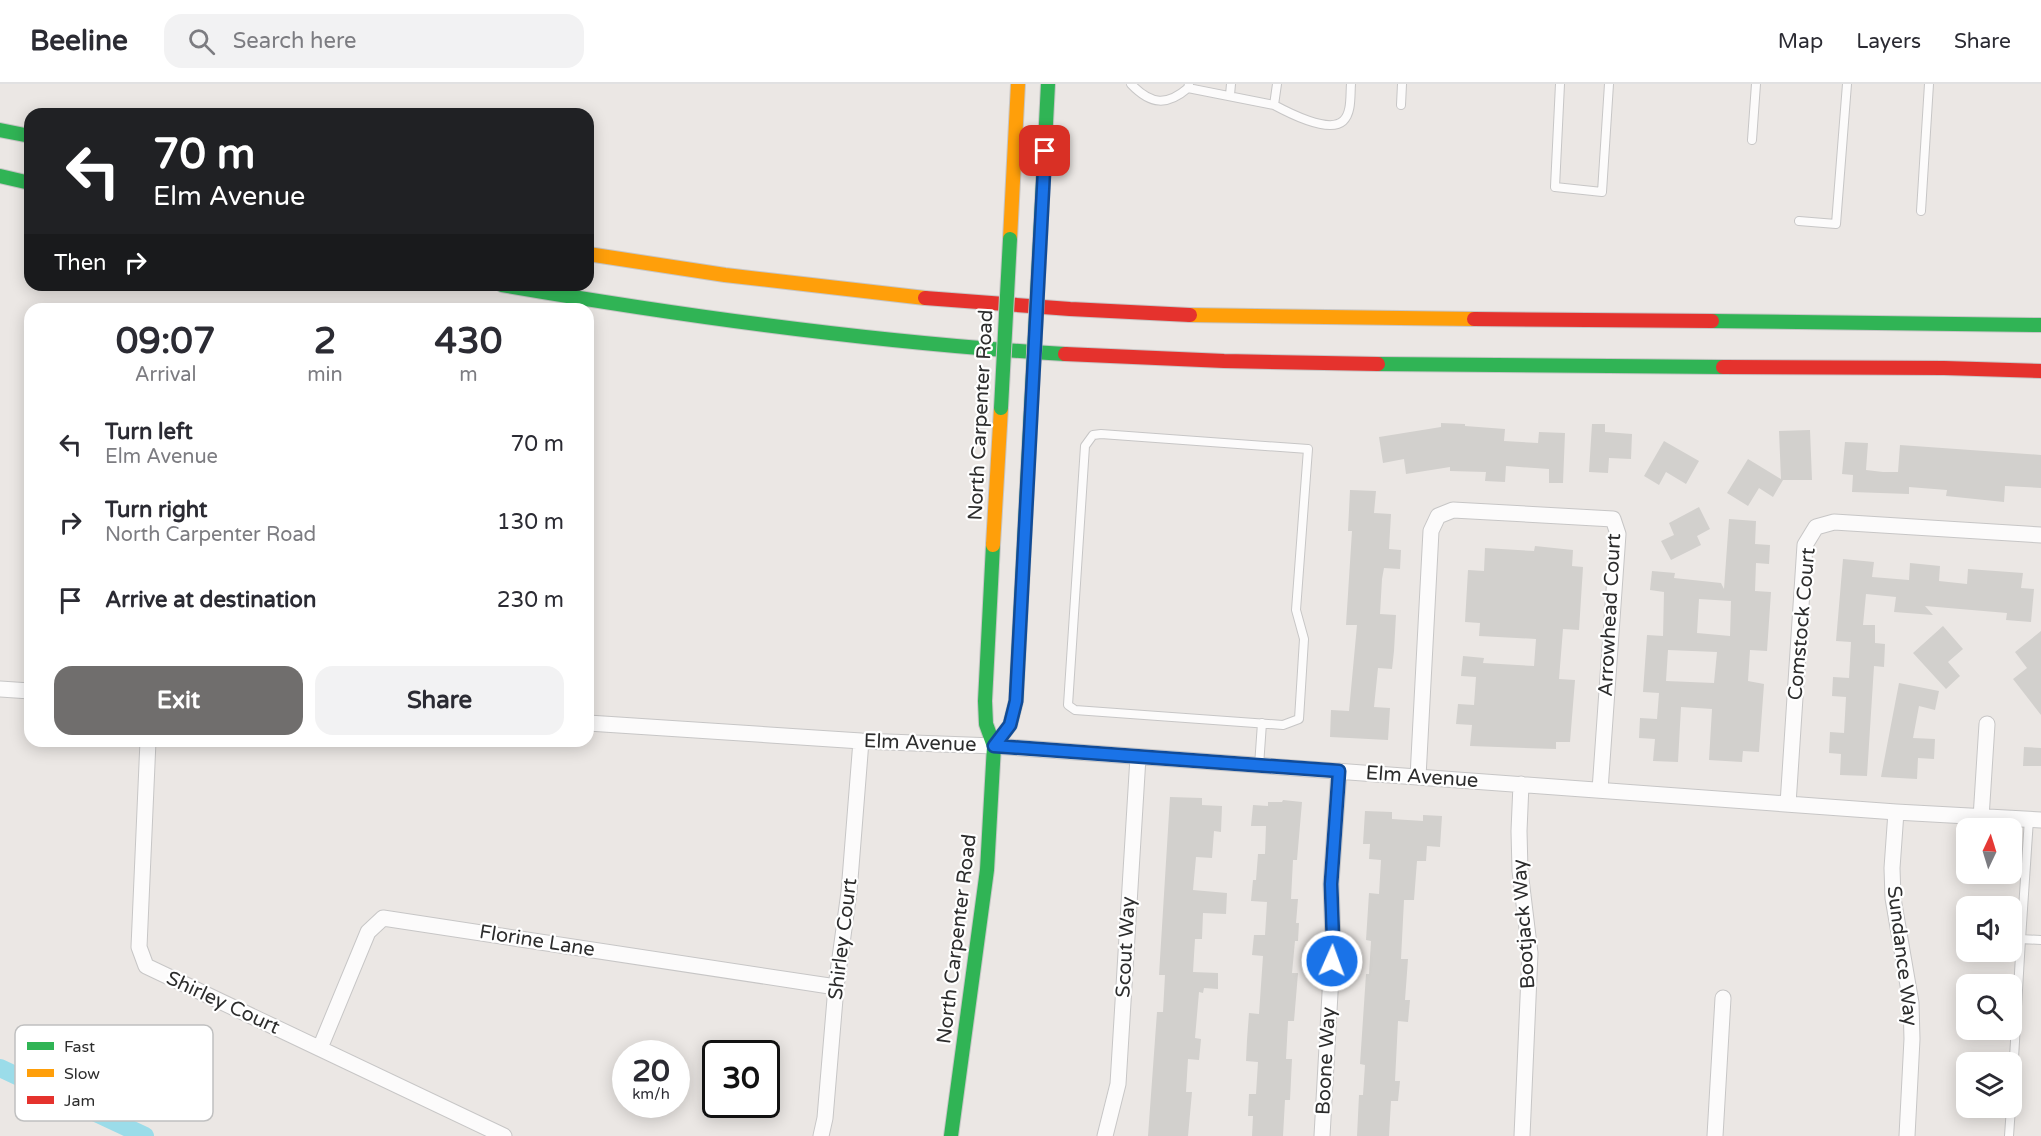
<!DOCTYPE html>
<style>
:root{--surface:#fff;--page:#f2f2f3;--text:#2b2b33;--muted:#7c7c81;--line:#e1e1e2;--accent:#706e6d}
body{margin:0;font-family:"Varela Round",sans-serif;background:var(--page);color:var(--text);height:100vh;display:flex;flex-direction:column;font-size:22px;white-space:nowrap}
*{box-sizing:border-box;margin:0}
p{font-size:20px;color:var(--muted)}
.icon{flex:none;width:33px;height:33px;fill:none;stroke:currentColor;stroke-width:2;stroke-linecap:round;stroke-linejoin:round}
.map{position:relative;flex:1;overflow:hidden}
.sheet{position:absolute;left:24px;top:219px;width:570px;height:444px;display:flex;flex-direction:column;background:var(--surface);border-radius:18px;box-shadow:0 3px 15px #0003}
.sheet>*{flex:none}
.guide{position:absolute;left:24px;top:24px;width:570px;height:183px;border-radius:18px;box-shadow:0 3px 15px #0003;background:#202124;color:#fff;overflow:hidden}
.needle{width:39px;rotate:4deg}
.tools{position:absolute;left:1956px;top:734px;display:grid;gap:12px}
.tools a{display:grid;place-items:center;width:66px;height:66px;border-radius:12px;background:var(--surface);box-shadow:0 3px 15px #0003;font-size:30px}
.speed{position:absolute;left:612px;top:956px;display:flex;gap:12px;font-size:30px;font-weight:700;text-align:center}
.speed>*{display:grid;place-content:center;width:78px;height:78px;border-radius:50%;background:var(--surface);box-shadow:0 3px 15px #0003;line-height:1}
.speed small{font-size:15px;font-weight:400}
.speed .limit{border:3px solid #111;border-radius:9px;background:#fff;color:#111}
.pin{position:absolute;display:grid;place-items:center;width:51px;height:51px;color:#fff;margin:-26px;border-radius:12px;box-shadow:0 3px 9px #0006}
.me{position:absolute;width:66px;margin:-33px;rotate:2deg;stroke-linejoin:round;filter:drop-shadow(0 0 4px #0008)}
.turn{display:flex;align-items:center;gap:21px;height:126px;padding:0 30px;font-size:27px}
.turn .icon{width:78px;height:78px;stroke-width:2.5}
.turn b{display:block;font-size:42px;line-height:51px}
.then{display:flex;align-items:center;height:57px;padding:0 30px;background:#0003;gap:12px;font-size:22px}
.eta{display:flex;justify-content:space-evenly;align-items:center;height:102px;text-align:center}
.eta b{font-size:36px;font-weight:700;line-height:42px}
.button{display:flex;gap:12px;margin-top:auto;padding:12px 30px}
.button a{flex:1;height:69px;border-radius:18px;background:var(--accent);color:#fff;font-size:24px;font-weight:700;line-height:69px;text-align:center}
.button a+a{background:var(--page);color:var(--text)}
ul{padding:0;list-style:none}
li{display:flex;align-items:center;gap:18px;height:78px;padding:0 30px}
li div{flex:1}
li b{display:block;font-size:22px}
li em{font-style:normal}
header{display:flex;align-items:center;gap:36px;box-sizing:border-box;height:84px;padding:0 30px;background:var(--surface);border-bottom:2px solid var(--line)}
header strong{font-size:28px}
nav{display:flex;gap:33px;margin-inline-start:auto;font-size:21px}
.search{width:420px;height:54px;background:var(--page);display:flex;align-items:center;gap:15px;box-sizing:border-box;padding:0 21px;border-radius:18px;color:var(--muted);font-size:22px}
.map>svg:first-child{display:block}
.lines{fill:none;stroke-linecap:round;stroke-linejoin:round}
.canal{stroke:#9bdce9;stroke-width:18}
.building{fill:#d2d0cd;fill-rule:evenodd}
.lane-casing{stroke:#c7c6c6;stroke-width:10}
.street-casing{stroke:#c7c6c6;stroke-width:17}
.fast-casing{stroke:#c7c6c6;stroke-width:16}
.slow-casing{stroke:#c7c6c6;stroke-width:16}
.jam-casing{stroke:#c7c6c6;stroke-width:16}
.lane{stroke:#fcfbfb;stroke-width:8}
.street{stroke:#fcfbfb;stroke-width:15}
.fast{stroke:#30b455;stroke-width:14}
.slow{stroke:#ff9f0a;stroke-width:14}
.jam{stroke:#e5322d;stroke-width:14}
.fast-bridge-casing{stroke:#c7c6c6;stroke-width:16;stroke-linecap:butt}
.fast-bridge{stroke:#30b455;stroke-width:14}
.route-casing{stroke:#114b97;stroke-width:15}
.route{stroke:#1a73e8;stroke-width:10}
.labels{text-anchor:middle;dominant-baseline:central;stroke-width:4.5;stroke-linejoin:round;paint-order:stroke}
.street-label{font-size:20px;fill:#2d2d2d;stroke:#fff}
.key{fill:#fff;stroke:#c0c0c0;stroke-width:1.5}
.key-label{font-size:16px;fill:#2d2d2d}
</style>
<header>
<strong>Beeline</strong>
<div class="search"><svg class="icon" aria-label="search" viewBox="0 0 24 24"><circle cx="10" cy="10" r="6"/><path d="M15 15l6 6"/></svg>Search here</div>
<nav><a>Map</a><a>Layers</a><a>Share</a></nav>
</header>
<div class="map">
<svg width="2041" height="1052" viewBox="0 0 2041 1052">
<rect width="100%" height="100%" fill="#ebe7e4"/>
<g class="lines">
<path class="canal" d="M0,984L145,1052"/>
</g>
<path class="building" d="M1441,339L1465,340V342L1505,345L1504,357L1538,359L1539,348L1565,349L1563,399H1549V385L1506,382L1505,398L1485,397L1486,388L1450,387V383L1406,390L1404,375L1383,379L1379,353L1441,343Z
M1592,340H1605V348L1632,350L1631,375L1609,374L1608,389L1589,388Z
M1810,346L1812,396H1783L1773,413L1759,404L1748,422L1727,409L1748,375L1781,395L1779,347Z
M1664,357L1699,377L1686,400L1666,388L1659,401L1644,392Z
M1845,358L1868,359L1866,386L1883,388H1898L1900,361L2041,371V404L2005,402L2004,418L1946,412L1947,406L1909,403V410L1852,408L1853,391L1842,390Z
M1350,406L1376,407L1374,429L1391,430L1389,465L1401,466L1400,485L1384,484L1382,495L1380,530L1396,531L1394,567L1392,585L1378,584L1374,623L1390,624L1388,656L1330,653L1331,626L1349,627L1357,541H1346L1352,447H1348Z
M1699,423L1710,445L1697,452L1701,461L1671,476L1661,457L1674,451L1669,439Z
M1729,435L1756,437L1755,460L1770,461L1769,480L1756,479L1755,507L1771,508L1767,567L1750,566L1748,597L1764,600L1759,668L1743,667L1742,678L1709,676L1712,625L1681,623L1678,678L1653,677L1655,655L1639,654L1640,634L1657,635L1659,609L1643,608L1647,551L1663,552L1664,508L1650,506L1652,487L1675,489L1674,494L1721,499L1724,505ZM1699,515L1731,517L1730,552L1697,549ZM1668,566L1717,568L1714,599L1666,597Z
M1535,462L1573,466L1572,482L1583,483L1579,546L1563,545L1559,595L1575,596L1570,658H1556V665L1470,662L1472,641L1456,640L1458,620L1474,621L1476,593L1461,592L1463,572L1484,574L1483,579L1534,582L1536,555L1479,552L1480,539L1465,538L1468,486L1484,487L1485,464L1534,467Z
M1843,475L1874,478L1872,493L1909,496L1910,479L1940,482L1939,497L1967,500L1968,485L2023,489L2021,504L2034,505L2031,538L2006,536L2007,529L1925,522L1933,531L1894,528L1896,513L1866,510L1863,541H1875V559L1885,560L1884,583L1874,582L1867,692L1840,691L1841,670L1829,669L1830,648L1844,649L1846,613L1832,612L1833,593L1849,594L1851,558L1836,557Z
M1943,542L1963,565L1948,578L1960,592L1946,605L1913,569Z
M2041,547V631L2013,595L2027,584L2015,568Z
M1899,599L1939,607L1935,626L1919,622L1913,654L1935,655L1934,675L1918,674L1917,695L1881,693Z
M2024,663L2041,664V682H2023Z
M1170,713L1202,714V721L1222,722L1221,748L1214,747L1212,774L1196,773L1193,806L1227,809L1226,830L1203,829L1202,855H1195L1193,888L1218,889V905L1204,904L1203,909L1199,908L1195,954L1201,955L1199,976L1188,975L1186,1008H1192L1188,1052H1148L1157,928H1163L1165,891H1159Z
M1283,716L1302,718L1297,776H1293L1291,815H1298L1296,839H1299L1298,857H1295L1292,889H1298L1294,937H1288L1286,975H1292L1290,1016H1285L1283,1052H1252L1253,1032H1248L1249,1010H1256L1258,978L1246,977L1247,956L1249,929L1259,930L1263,872L1252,871L1254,851H1265L1267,818L1251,817L1253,796H1256L1258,770H1265L1266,742H1251L1253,721L1268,722V718H1282Z
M1365,727L1392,728V735L1423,737V731L1442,732L1440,763L1427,762L1426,777H1417L1414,816H1404L1401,875H1408L1405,916H1410L1408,938L1398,937L1395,997H1400L1398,1017H1391L1389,1052H1357L1359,1011H1363L1365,981L1360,980L1366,890H1369L1371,857L1366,856L1369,809L1379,810L1381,776L1369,775L1370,760H1363Z"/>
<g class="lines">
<g class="lane-casing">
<path id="lane" d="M1131,0C1151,21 1167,22 1188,4
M1189,0L1188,4L1274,21L1277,0
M1560,0L1555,103L1602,108L1609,0
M1230,11L1231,0
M1274,21C1287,28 1329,50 1343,37C1352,29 1350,11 1351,0
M1401,21L1402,0
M1752,56L1756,0
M1921,127L1929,0
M1799,137L1836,140L1847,0
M1101,350L1308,365L1296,526L1304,555L1299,635L1283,641L1075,626L1068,621L1085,362L1093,351Z
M1259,682L1262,639
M2029,735L2021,855L2041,856
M2012,1008L2021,855
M2009,1052L2011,1023"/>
</g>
<g class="street-casing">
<path id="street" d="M0,605L30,607
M588,639L861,657L994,662L1896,728L2041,736
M148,657L139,863L146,882L504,1052
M1418,693L1431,447L1438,432L1453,426L1613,435L1618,450L1600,706
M1521,700L1519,747L1520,787L1530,869L1522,1052
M1788,720L1805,461L1816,443L1834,438L2041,451
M1896,728L1892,784L1893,814L1911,919L1912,955L1907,1052
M1981,734L1987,640
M320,964L368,848L383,834L836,903
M821,1052L825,1034L836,903L849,808L861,657
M1105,1052L1118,1000L1138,673
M1322,1052L1333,856L1331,800L1339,687
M1715,1052L1723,914"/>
</g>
<g class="fast-casing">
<path id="fast" d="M0,46L30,52
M0,92L30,99
M1040,157L1048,0
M502,201C688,233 876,259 1065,270
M1712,237L2041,241
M1378,280L1723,283
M994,662L1010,641L1016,617L1031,326
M951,1052L987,786L994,662L986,640L985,617L993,461"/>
</g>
<g class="slow-casing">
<path id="slow" d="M1010,155L1018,0
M588,170L725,191L925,214
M1190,231L1474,235
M993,461L1001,324"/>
</g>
<g class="jam-casing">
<path id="jam" d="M925,214L1070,225L1190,231
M1474,235L1712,237
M1065,270L1224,277L1378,280
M1723,283L1944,284L2041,287"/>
</g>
<use href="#lane" class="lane"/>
<use href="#street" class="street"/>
<use href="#fast" class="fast"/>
<use href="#slow" class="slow"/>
<use href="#jam" class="jam"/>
<g class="fast-bridge-casing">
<path id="fast-bridge" d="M1001,324L1010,155
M1031,326L1040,157"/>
</g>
<use href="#fast-bridge" class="fast-bridge"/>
</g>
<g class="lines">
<g class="route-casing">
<path id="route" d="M1045,67L1016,617L1010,641L994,662L1339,687L1331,800L1333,856L1332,877"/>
</g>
<use href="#route" class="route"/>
</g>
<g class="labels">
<g class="street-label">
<text transform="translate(981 331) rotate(-87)">North Carpenter Road</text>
<text transform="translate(1610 531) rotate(-87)">Arrowhead Court</text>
<text transform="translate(1802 540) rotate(-85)">Comstock Court</text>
<text transform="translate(920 659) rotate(2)">Elm Avenue</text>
<text transform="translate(1422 693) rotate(4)">Elm Avenue</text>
<text transform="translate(1524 840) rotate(-94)">Bootjack Way</text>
<text transform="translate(843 855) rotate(-83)">Shirley Court</text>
<text transform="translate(957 855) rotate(-83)">North Carpenter Road</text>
<text transform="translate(537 857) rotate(9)">Florine Lane</text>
<text transform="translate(1126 863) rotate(-87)">Scout Way</text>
<text transform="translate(1902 872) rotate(83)">Sundance Way</text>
<text transform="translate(223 919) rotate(25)">Shirley Court</text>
<text transform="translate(1326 977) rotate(-87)">Boone Way</text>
</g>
</g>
<rect x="15" y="941" width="198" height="96" rx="9" class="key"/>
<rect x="27" y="958" width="27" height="8" fill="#30b455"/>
<rect x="27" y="985" width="27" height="8" fill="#ff9f0a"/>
<rect x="27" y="1012" width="27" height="8" fill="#e5322d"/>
<g class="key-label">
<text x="64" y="968">Fast</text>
<text x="64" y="995">Slow</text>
<text x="64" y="1022">Jam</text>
</g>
</svg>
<div class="tools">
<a><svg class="needle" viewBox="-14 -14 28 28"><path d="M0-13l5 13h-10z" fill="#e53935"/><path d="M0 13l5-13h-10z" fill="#7c7c81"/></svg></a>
<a><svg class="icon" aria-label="sound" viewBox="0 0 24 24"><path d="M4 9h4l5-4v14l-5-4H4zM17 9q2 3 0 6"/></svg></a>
<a><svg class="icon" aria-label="search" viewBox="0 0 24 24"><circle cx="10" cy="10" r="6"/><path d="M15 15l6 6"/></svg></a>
<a><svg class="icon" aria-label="layers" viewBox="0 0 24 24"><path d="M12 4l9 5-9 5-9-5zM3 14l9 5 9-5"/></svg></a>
</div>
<div class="speed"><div>20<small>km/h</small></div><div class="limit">30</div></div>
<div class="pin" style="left:1045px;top:67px;background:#d93025"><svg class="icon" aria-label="arrive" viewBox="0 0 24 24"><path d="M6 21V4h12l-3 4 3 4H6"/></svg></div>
<svg class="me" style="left:1332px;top:877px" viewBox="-20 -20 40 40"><circle r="17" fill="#1a73e8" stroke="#fff" stroke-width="3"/><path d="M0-11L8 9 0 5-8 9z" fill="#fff"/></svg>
<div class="guide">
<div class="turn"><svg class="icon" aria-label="left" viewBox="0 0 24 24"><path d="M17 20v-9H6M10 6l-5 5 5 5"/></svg><div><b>70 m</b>Elm Avenue</div></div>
<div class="then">Then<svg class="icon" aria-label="right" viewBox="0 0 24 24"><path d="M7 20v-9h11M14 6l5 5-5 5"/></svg></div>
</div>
<section class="sheet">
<div class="eta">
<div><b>09:07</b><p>Arrival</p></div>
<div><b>2</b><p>min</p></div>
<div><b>430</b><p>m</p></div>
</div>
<ul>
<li><svg class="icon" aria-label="left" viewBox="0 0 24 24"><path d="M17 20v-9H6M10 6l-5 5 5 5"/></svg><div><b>Turn left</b><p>Elm Avenue</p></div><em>70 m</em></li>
<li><svg class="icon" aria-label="right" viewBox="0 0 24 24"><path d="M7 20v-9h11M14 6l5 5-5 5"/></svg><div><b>Turn right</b><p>North Carpenter Road</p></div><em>130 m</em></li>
<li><svg class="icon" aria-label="arrive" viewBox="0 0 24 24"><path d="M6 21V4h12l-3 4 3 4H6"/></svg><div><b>Arrive at destination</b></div><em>230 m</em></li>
</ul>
<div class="button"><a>Exit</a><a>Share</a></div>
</section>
</div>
